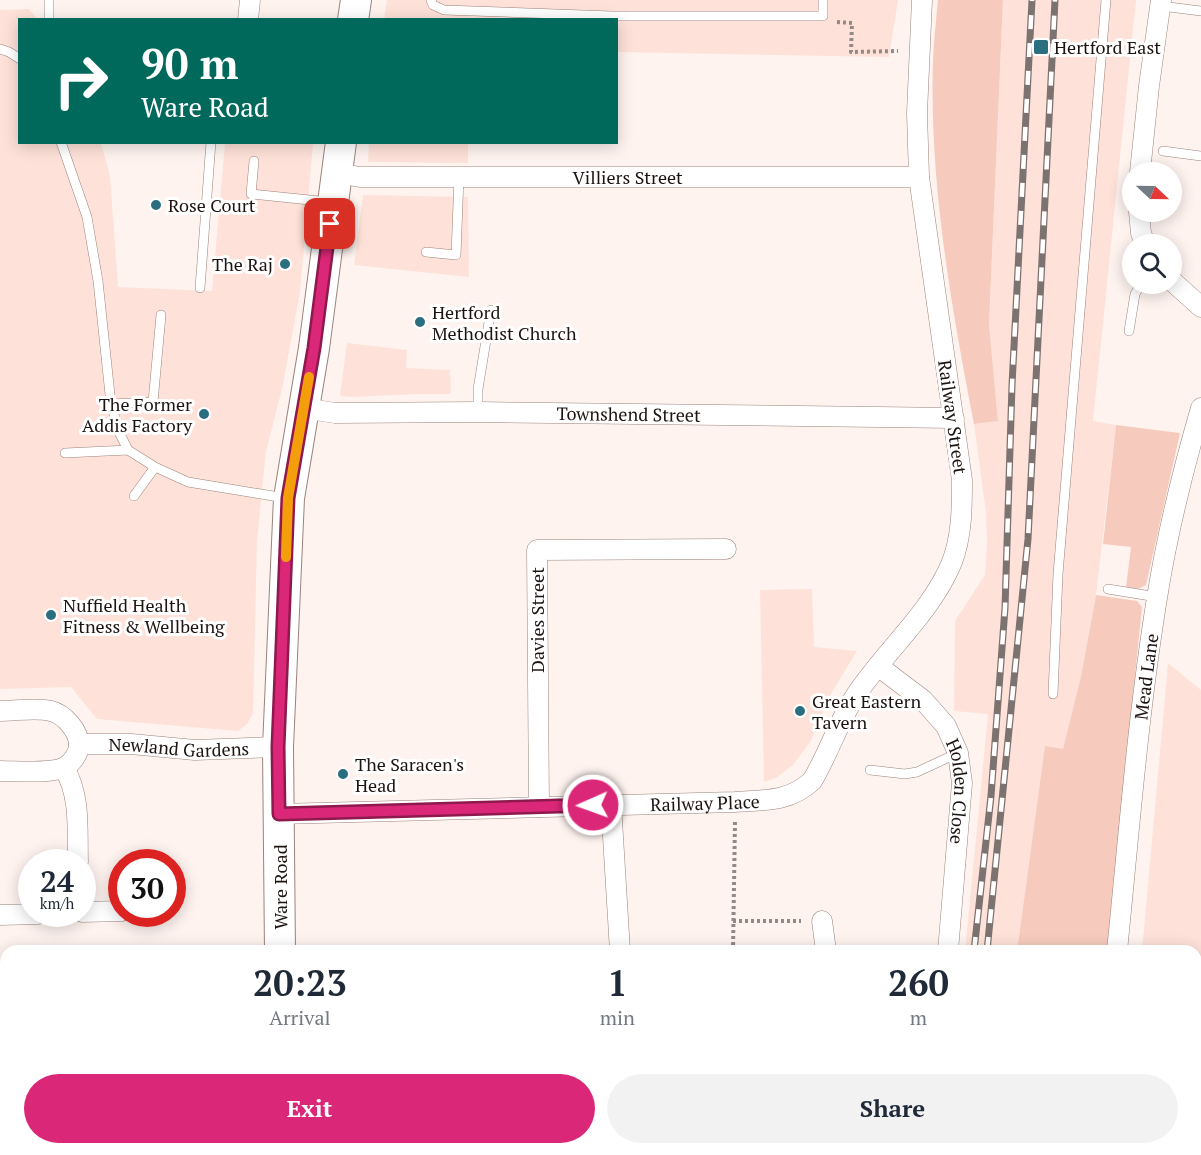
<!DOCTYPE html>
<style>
:root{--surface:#fff;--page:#f2f2f3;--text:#1f2937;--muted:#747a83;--accent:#db2777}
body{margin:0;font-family:"PT Serif",serif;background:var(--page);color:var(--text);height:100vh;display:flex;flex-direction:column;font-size:22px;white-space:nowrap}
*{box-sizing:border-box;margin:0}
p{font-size:20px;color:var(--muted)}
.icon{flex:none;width:33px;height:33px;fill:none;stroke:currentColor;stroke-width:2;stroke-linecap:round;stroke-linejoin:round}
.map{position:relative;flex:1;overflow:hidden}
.side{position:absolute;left:0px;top:945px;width:1202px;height:210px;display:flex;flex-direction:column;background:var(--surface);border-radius:18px 18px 0 0;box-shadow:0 3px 15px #0003}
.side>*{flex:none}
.hud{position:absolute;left:18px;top:18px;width:600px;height:126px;border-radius:0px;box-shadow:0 3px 15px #0003;background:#00695c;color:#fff;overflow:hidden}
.needle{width:39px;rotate:112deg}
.controls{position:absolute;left:1122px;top:162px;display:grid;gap:12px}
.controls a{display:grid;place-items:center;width:60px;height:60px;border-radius:50%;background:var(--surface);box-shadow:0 3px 15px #0003;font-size:30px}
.speed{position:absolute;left:18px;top:849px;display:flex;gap:12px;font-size:30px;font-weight:700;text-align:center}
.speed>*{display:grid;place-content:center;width:78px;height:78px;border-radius:50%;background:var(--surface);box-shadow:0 3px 15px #0003;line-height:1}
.speed small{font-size:15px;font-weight:400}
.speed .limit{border:9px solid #d22;background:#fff;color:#111}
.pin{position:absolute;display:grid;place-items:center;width:51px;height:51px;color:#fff;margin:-26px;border-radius:12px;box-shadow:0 3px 9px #0006}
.me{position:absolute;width:66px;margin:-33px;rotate:268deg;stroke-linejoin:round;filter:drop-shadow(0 0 4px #0008)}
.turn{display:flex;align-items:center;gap:21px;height:126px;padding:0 24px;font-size:27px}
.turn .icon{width:78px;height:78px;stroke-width:2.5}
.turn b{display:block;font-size:42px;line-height:51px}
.eta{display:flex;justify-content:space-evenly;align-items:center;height:102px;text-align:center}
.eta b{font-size:36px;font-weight:700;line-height:42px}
.button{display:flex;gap:12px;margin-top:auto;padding:12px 24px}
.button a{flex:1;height:69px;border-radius:36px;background:var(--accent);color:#fff;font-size:24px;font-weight:700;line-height:69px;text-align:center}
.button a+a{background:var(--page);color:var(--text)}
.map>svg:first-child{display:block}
.built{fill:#fee2d9}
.green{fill:#f6cbbe}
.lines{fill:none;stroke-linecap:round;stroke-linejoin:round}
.lane-casing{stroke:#9b837b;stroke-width:10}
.street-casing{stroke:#9b837b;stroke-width:21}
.primary-casing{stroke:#9b837b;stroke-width:32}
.path{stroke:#938986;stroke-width:4;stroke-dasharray:3 3;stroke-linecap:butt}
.lane{stroke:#fff;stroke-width:9}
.street{stroke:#fff;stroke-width:20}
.primary{stroke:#fff;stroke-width:30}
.rail-casing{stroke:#7c726f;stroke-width:7}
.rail{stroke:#fff;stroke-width:4.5;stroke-dasharray:14;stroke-linecap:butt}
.route-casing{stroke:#8e194d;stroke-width:15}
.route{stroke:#db2777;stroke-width:10}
.slow{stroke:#f59e0b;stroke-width:10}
.poi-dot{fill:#2b6e80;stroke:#fff;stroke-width:2}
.labels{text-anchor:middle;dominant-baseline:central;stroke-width:6;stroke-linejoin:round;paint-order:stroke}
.poi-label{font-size:18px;fill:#1d1412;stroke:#fff;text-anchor:start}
.street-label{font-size:18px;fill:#1d1412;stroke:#fff}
</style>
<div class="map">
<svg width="1201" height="1155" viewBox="0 0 1201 1155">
<rect width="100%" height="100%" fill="#fef3ef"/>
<path class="built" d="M387,0H898L889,57L617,52L616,20H384Z
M1003,0H1136L1093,421L1116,425L1096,595L1081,676L1063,750L1045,747L1017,951H965L988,714L954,711L955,621L985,575L987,541L986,512L974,424L998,421L989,324Z
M29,9L37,19L20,20V142L101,143L110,176L118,287L212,291L225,143L305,142L313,144L300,292L282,389L266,451L257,541L253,713L247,724L238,731L97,719L71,687L0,689V10Z
M369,143H468V163L368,162Z
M363,195L468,197L469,277L354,265Z
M347,343L407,350L406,368L450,370L451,394H414L354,397L340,396Z
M812,589L814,647L857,651L829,697L811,741L793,765L776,778L764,782L760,590Z
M1168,663L1201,690V1155H1135V1149H1196V951H1142Z
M946,1149H996L995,1155H946Z"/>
<path class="green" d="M938,0H1003L989,324L998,421L974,424C951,305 929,182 933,60C934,40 936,20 938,0Z
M1116,425L1180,433L1146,585L1138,589L1126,587L1131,547L1103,544Z
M1096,595L1137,601L1142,607L1107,951H1017L1045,746L1063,749L1081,676Z
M996,1149H1090V1155H995Z"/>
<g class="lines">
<g class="lane-casing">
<path id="lane" d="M49,0V20
M431,0L433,5L444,10L612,16H823V0
M1161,6L1201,11
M0,49L9,52L20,59
M61,142L87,217L98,281L111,404L119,432L128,450L155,467L188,482L285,498
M1163,151L1201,156
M254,161L251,194L329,202
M426,252L456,255L459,177
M200,288L211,142
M1129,331L1135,294L1141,284
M111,404L153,402L161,315
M478,412V389L491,310
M65,453L128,450
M134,496L155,467
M1108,589L1157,597
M1053,694L1058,574L1106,0
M870,770L905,774L917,772L958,753
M1196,1061L1201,1062
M220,1155V1149"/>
</g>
<g class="street-casing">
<g id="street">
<path d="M248,20L250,0"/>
<path d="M1140,172L1149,86L1161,0"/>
<path id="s1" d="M337,173L360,177H919"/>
<path d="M1139,212L1141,233L1145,244"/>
<path d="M1172,281L1201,307"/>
<path id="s2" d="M303,408L335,413L478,412L954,418"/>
<path id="s3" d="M878,666L923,700L946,726L958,753L962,783L948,951"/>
<path d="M0,711C16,711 36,707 51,711C64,714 79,731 79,745C79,753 72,763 65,767C52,774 16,771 0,771"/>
<path id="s4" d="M79,744H131L195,750L278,747"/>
<path d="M64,768C81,796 77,830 78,862"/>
<path d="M611,804L620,951"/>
<path d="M539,807L537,550L726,549"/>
<path id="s5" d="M279,814L735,802C765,800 789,802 812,781C829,753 838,722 856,695C886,650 931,613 952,562C962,536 962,507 962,480L919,177L917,113L922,0"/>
<path d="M82,912L122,911"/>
<path d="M0,915L38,914"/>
<path d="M822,921L826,951"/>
<path id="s6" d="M1117,951C1129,833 1138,715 1157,598C1167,534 1183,470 1201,408"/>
<path d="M0,1088H6"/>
<path d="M623,1149V1155"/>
<path d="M1100,1149V1155"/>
<path d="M843,1155V1149"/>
<path d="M926,1155L927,1149"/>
</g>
</g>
<g class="primary-casing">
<path id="primary" d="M353,20L356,0
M280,951L278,747L289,498L314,348L341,142
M271,1155L272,1149"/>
</g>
<path class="path" d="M837,22L852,23L851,52L898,51
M733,921H801
M733,951L735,821"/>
<use href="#lane" class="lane"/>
<use href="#street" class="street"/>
<use href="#primary" class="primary"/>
<g class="rail-casing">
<path id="rail" d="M974,951L991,796L1005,608L1012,385L1032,0
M987,951L1028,539L1055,0
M954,1155L955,1149
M967,1155L968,1149"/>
</g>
<use href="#rail" class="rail"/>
</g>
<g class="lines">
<g class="route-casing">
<path id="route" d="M330,224L314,348L288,498L278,747L279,814L593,805"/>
</g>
<use href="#route" class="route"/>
<path class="slow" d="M286,557L288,498L309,377"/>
</g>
<g class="poi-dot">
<rect x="1033" y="39" width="16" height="16" rx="3"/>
<circle cx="156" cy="205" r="6"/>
<circle cx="285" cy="264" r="6"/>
<circle cx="420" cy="322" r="6"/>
<circle cx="204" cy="414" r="6"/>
<circle cx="51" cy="615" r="6"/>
<circle cx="800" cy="711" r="6"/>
<circle cx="343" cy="774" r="6"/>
</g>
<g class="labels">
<g class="poi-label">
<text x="1054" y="47">Hertford East</text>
<text x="168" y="205">Rose Court</text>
<text x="273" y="264" text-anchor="end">The Raj</text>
<text x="432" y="312">Hertford<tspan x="432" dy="21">Methodist Church</tspan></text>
<text x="192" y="404" text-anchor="end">The Former<tspan x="192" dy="21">Addis Factory</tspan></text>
<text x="63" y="605">Nuffield Health<tspan x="63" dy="21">Fitness &amp; Wellbeing</tspan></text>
<text x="812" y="701">Great Eastern<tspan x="812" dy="21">Tavern</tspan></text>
<text x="355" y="764">The Saracen's<tspan x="355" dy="21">Head</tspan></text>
</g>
<g class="street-label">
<text stroke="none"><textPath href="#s1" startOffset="291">Villiers Street</textPath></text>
<text stroke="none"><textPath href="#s2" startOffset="326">Townshend Street</textPath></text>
<text transform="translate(953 417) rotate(82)">Railway Street</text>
<text transform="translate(537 620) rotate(-90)">Davies Street</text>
<text stroke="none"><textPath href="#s6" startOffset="276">Mead Lane</textPath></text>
<text stroke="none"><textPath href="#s4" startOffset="100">Newland Gardens</textPath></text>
<text stroke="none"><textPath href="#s3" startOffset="159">Holden Close</textPath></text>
<text stroke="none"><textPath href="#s5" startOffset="426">Railway Place</textPath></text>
<text transform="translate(280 887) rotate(-90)">Ware Road</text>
</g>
</g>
</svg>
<div class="controls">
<a><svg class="needle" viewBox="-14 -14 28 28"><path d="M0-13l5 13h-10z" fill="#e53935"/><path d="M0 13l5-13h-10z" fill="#747a83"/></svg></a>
<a><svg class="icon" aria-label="search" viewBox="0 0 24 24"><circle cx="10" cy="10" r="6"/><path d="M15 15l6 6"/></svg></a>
</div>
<div class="speed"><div>24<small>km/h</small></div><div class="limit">30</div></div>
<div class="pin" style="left:330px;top:224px;background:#d93025"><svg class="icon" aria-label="arrive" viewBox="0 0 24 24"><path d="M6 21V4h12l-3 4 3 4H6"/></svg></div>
<svg class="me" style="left:593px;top:805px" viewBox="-20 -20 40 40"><circle r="17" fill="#db2777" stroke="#fff" stroke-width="3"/><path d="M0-11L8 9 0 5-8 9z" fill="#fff"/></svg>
<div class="hud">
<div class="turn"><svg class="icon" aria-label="right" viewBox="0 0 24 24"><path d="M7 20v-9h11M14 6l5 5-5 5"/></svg><div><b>90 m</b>Ware Road</div></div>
</div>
<section class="side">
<div class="eta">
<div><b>20:23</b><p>Arrival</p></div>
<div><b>1</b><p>min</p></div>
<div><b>260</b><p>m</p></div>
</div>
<div class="button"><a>Exit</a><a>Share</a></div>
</section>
</div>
